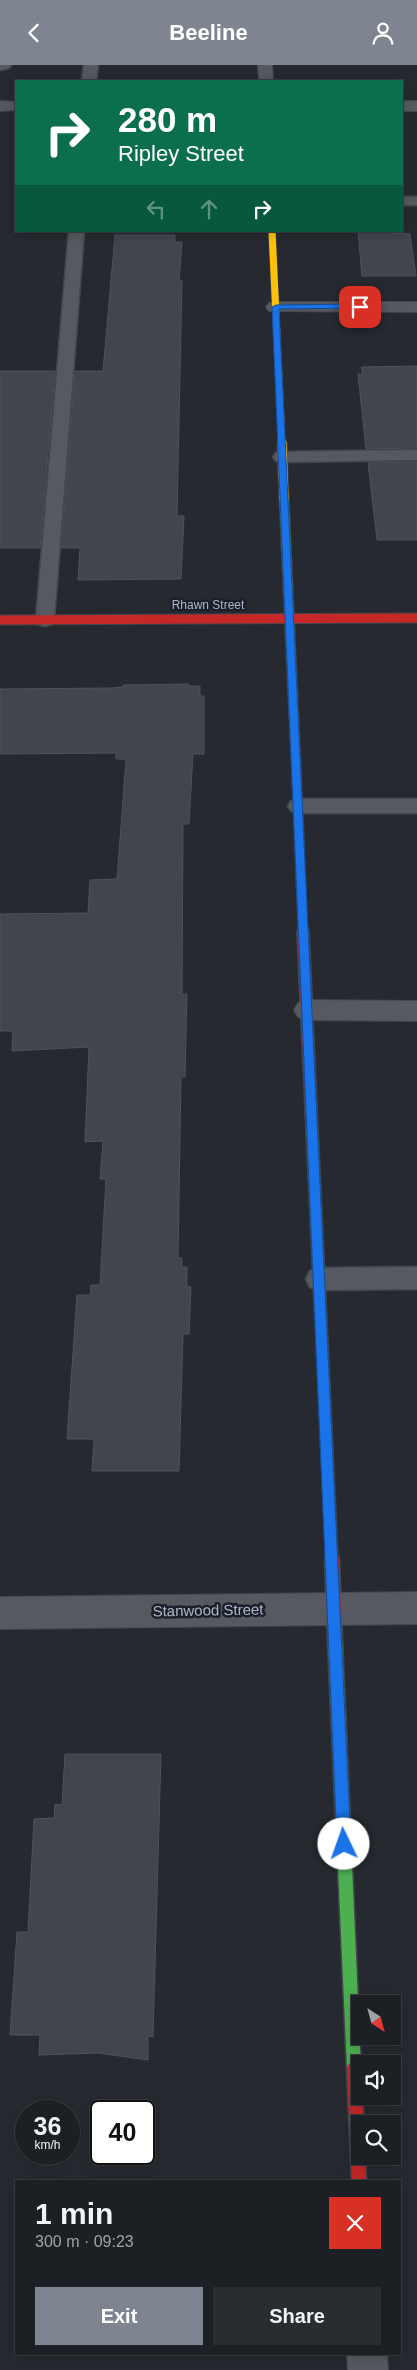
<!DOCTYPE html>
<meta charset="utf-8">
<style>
:root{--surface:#1c2024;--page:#292d31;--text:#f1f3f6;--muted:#a0a3a6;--line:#3a3e41;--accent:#7f8590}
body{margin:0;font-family:Helvetica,sans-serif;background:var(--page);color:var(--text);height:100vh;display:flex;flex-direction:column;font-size:19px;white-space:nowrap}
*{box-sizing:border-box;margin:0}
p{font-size:16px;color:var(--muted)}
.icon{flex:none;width:28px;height:28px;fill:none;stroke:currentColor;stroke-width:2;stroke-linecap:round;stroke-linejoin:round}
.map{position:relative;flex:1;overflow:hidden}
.sheet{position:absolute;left:15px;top:2115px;width:386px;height:175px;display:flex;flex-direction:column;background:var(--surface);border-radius:0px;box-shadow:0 2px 12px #0003,0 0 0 1px var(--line)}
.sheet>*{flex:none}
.guide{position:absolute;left:15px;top:15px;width:388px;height:152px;border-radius:0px;box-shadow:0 2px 12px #0003,0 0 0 1px var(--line);background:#0b6e4f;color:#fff;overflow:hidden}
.needle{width:32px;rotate:144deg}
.controls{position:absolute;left:351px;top:1930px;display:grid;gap:10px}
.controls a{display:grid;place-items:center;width:50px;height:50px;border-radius:0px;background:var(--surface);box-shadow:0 2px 12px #0003,0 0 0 1px var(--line);font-size:25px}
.speed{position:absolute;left:15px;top:2035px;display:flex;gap:10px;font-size:25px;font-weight:700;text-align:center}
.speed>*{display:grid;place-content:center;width:65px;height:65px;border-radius:50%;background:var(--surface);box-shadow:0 2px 12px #0003,0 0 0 1px var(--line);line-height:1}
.speed small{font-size:12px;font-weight:400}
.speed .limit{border:2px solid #111;border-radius:8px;background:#fff;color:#111}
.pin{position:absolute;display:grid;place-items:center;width:42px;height:42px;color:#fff;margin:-21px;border-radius:10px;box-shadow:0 2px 8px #0006}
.me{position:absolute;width:55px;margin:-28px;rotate:357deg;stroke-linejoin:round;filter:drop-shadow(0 0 4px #0008)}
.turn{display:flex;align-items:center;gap:18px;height:105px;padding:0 20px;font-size:22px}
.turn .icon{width:65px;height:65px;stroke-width:2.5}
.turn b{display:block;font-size:35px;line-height:42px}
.lanes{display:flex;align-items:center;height:48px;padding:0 20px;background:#0003;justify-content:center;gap:25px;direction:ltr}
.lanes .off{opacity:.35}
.round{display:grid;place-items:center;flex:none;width:52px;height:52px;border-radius:0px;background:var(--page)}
.headline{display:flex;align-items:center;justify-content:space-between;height:85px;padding:0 20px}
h1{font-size:30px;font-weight:800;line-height:38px}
.primary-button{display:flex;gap:10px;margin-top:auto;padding:10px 20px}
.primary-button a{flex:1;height:58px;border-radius:0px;background:var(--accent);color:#fff;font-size:20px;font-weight:800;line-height:58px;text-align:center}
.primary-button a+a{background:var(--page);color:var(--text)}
header{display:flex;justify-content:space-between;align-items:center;height:65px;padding:0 20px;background:var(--accent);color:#fff;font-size:22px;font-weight:800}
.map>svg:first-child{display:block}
.building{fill:#41454c;stroke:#4e5259}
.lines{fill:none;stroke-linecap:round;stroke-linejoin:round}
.lane-casing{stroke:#43474d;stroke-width:3}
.street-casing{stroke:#43474d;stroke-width:2}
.fast-far2-casing{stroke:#43474d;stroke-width:11}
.fast-far1-casing{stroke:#43474d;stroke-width:14}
.fast-casing{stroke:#43474d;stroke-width:17}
.slow-far1-casing{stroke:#43474d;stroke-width:8}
.slow-casing{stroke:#43474d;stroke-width:11}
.jam-far2-casing{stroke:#43474d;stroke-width:11}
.jam-far1-casing{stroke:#43474d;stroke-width:14}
.jam-casing{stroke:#43474d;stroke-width:17}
.lane{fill:#56595f;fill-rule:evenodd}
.street{fill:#56595f;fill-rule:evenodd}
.fast-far2{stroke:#4caf50;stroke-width:9}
.fast-far1{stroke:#4caf50;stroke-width:11}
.fast{stroke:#4caf50;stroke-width:14}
.slow-far1{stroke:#ffc107;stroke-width:7}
.slow{stroke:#ffc107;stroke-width:9}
.jam-far2{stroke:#c62828;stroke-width:9}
.jam-far1{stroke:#c62828;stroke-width:11}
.jam{stroke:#c62828;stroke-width:14}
.route{fill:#1a73e8;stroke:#114b97}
.labels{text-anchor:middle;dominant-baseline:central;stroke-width:5;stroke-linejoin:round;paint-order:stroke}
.far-street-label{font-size:12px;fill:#afb6c3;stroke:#1a202b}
.street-label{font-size:15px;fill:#afb6c3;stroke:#1a202b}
</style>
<header><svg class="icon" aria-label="back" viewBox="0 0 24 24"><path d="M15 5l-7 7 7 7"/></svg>Beeline<svg class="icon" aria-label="person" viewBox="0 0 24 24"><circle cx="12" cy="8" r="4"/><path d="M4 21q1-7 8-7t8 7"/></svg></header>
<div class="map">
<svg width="417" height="2305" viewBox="0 0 417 2305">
<rect width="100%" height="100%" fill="#262a30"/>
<path class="building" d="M358,166L410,169L416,211H362Z
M115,170H175V177H182L179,216H182L177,451H184L181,514L78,515L80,483H61L75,306H103Z
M417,301V383L366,384L358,309H363L361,302Z
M0,306H55L40,483H0Z
M417,397V475H377L368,398Z
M189,619L188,621H200V631H204V689H193L189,759H183L182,929H187L185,1012H181L178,1193H182V1202H187V1222H191L189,1269H183L179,1406H92L94,1374H67L77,1230H90L91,1220H100L106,1114H100L103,1076L85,1077L89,982L12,986L13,966H0V849L88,848L90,815L117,814L126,694H116V688L0,689V624L112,623L123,622V620Z
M65,1689H161L153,1972L148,1971V1995L98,1988L39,1990L40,1970H10L17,1867H28L34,1754L54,1753L55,1739L62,1740Z"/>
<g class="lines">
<g class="lane-casing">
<path id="lane" d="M0,0H11L9,3L0,5Z
M84,0H98L96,16H82Z
M401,132H417V140H401Z
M69,166H84L54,555L52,559L45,561L38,559L36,555Z
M417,385V395L282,397L276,396L273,392L276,388L282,387Z
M298,734H417V748H298L291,746L288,741L291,736Z
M417,1202V1224L319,1225L310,1222L306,1214L310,1206L319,1203Z"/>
</g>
<g class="street-casing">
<path id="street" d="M258,0H272L273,16H259Z
M0,36L16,37V45L0,46Z
M401,36H417V46H401Z
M275,237H417V247L269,246L266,242L269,238Z
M307,935L417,936V956L307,955L298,952L294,945L298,938Z
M417,1527V1559L0,1564V1532Z
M347,2289H387L388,2305H348Z"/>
</g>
<g class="fast-far2-casing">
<path id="fast-far2" d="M284,433L298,744"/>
</g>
<g class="fast-far1-casing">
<path id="fast-far1" d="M312,1064L325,1344"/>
</g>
<g class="fast-casing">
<path id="fast" d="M335,1576L354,2004"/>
</g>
<g class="slow-far1-casing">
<path id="slow-far1" d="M272,166L282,380"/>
</g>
<g class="slow-casing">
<path id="slow" d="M282,378L284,433"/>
</g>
<g class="jam-far2-casing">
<path id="jam-far2" d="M0,555L417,553
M298,744L303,868"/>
</g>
<g class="jam-far1-casing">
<path id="jam-far1" d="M303,867L312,1064
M325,1344L332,1496"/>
</g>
<g class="jam-casing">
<path id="jam" d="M332,1495L335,1576
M354,2004L359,2116"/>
</g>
<use href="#lane" class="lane"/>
<use href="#street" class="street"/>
<use href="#fast-far2" class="fast-far2"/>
<use href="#fast-far1" class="fast-far1"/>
<use href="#fast" class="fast"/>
<use href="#slow-far1" class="slow-far1"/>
<use href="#slow" class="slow"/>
<use href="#jam-far2" class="jam-far2"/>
<use href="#jam-far1" class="jam-far1"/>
<use href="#jam" class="jam"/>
</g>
<path class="route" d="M360,239L364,242L363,243L279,244L351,1779L349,1784L344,1786L339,1784L337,1779L272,242L276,240Z"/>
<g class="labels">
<g class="far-street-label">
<text x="208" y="540">Rhawn Street</text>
</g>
<g class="street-label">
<text transform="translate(208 1545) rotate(-1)">Stanwood Street</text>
</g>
</g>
</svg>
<div class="controls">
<a><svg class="needle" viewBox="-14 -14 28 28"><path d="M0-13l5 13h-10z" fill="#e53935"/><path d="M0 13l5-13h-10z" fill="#a0a3a6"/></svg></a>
<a><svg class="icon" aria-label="sound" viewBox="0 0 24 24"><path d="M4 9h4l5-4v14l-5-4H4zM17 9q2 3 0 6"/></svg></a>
<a><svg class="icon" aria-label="search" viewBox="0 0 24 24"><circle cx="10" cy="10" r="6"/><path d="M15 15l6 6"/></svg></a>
</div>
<div class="speed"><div>36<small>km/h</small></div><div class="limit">40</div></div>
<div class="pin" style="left:360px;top:242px;background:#d93025"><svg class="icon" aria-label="arrive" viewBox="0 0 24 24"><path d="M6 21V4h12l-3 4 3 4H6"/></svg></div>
<svg class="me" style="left:344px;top:1779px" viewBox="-20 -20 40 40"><circle r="19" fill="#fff"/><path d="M0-13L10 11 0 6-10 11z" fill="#1a73e8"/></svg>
<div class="guide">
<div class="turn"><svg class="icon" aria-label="right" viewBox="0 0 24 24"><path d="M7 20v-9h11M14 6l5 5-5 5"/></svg><div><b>280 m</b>Ripley Street</div></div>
<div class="lanes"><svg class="icon off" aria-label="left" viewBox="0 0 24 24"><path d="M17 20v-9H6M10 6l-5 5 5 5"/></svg><svg class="icon off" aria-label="ahead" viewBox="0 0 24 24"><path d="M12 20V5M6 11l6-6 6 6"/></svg><svg class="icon" aria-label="right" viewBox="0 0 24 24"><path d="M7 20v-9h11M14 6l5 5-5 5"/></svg></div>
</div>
<section class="sheet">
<div class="headline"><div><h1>1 min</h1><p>300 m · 09:23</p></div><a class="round" style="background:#d93025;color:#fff"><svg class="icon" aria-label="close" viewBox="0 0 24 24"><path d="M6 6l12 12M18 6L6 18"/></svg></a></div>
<div class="primary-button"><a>Exit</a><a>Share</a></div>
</section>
</div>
